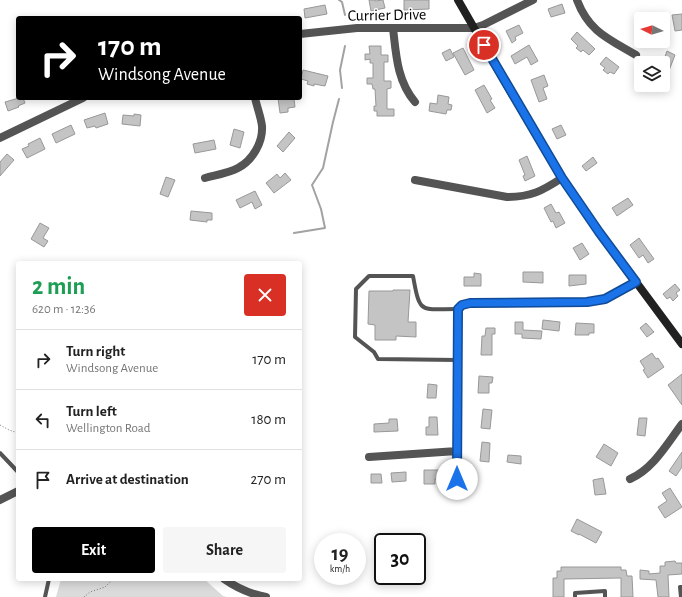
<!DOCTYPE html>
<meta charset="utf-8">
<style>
:root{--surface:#fff;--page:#f6f6f6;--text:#222;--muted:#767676;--line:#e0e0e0;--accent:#000}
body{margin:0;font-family:"Alegreya Sans",sans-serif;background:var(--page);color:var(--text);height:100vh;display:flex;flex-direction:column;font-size:15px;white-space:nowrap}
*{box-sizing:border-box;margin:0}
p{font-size:13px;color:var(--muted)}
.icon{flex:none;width:22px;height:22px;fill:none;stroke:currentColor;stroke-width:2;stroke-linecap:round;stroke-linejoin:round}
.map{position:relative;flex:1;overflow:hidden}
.drawer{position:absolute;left:16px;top:261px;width:286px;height:320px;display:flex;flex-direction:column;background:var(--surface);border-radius:4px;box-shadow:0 2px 10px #0003}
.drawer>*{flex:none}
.banner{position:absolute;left:16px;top:16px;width:286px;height:84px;border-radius:4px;box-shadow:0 2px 10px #0003;background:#000;color:#fff;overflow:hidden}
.needle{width:26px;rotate:275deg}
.buttons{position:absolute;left:634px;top:12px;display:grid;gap:8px}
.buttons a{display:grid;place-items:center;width:36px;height:36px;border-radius:4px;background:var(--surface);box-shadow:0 2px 10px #0003;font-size:20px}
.speed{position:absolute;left:314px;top:533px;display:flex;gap:8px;font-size:20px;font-weight:700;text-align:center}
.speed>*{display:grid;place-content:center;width:52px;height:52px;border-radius:50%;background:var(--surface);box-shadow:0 2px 10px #0003;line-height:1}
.speed small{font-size:10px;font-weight:400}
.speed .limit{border:2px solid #111;border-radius:6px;background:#fff;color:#111}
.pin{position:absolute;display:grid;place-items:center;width:34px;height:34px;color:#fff;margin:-17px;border:2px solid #fff;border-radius:50%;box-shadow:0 1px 4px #0007}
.me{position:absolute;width:44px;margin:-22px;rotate:0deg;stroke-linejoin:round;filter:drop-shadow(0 0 3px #0008)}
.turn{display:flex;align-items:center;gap:14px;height:84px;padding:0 16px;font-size:18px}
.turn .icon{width:52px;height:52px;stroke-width:2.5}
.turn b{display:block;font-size:28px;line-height:34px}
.round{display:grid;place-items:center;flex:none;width:42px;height:42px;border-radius:4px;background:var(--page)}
.headline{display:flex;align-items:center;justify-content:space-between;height:68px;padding:0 16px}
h1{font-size:24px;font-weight:600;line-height:30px;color:#1e9e55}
.button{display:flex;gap:8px;margin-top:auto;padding:8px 16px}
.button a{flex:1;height:46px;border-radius:4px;background:var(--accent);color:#fff;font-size:16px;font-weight:600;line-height:46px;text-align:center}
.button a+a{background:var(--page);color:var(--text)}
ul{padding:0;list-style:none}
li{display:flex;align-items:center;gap:12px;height:60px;padding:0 16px;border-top:1px solid var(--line)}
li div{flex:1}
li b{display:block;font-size:15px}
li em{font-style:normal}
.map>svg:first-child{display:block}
.green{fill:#dbdbdb}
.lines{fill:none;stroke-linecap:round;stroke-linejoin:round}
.stream{stroke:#a2a2a2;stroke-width:2}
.building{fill:#c4c4c4;stroke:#989898}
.path{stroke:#767676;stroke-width:1;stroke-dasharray:1 2;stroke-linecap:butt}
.lane{stroke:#545454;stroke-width:4}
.street{stroke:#545454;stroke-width:8}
.secondary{stroke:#212121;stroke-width:8}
.route-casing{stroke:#114b97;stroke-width:10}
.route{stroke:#1a73e8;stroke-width:7}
.labels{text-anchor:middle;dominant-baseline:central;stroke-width:3;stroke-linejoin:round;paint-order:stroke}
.street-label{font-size:16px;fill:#000;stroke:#fff}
</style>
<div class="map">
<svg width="682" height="597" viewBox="0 0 682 597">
<rect width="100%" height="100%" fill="#fff"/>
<path class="green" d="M61,579H204L223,596L227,597H56Z"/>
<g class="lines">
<path class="stream" d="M339,0L342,2L345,15
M342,88L340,70L345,46
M294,233L325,228L321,209L312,185L323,168L333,122L339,99"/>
</g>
<path class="building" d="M369,0H375V1L383,0L385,8L371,11Z
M404,0H429V9L404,10Z
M562,4L565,13L551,17L548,9Z
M325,5L327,14L305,18L304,9Z
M682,14V30L675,31L672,15Z
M519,25L523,33L515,37L516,40L512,43L506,31Z
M577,32L595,49L589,55L583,50L581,52L576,48L578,46L571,39Z
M529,45L538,61L531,65L527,57L515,64L511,56Z
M369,46H381V55H388V62H384V81H391V88L387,89V109H394V116H377V111H374V106H376L375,89H373L372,84H367V78H373V63H370V59L365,60V54H370Z
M463,48L474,70L465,75L453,53Z
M450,49L454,57L446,61L442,53Z
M667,51L675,55L668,73L663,71V62Z
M606,57L619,67L614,74L610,72L608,74L603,70L605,68L600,64Z
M303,70L328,76L325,86L314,84V86L307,84L308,81L301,79Z
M544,75L548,86L543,88L547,99L539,102L531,80Z
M484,85L492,99L490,100L495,108L487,113L475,90Z
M438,95L449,97L448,104L452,105L451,110H447L446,114L429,111L430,103L437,104Z
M19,98H23L25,103L18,106L19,107L8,111L5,102Z
M278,98L294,99L295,107L288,108V112L280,113Z
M105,113L108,124L96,128L95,126L87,128L84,120Z
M134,114L141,115L140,126L122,124L123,115L134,116Z
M71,125L75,134L56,143L52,134Z
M561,125L566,135L557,139L552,129Z
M234,129L244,132L240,148L230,145Z
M289,132L295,138L283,152L277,146Z
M40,138L45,149L27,158L22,149L29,146L28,144Z
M214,140L216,149L195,153L193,144Z
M7,154L14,160L0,176V162Z
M527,156L535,176L525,181L523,176L525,175L519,160Z
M593,157L597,163L586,171L582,166Z
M285,173L291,180L274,193L266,183L277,174L280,178Z
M166,177L175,180L168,197L160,194Z
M255,191L262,205L255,209L252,202L240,208L236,200Z
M628,198L633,205L617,216L612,208Z
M551,204L556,213L559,212L565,223L556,228L553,221L551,222L544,208Z
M191,211L212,213V220H207V222L190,220Z
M40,223L49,228L43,238L48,241L44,247L31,239Z
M639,238L654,259L648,263L643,255L639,258L630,245Z
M582,243L589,254L580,260L573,248Z
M523,272H543V283L523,282Z
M474,273L481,274V286H464V277H474Z
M569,275H586V284L569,286Z
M675,284L680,290L676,293L678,296L673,301L670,297L667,299L663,294Z
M393,290H410L408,322H416V337L396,336V340H375V325L368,324L369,291H393Z
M543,320L560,322L559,331L542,329Z
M515,322H523V330L542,331L541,339L522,338V334H515Z
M576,323L594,324V333H589V335H575Z
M646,323L654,332L647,337L640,328Z
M486,328H495V334H492V355H481L482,336H485Z
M652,353L656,359L658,358L664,367L648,378L643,370L645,369L640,361Z
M682,374V405L668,385Z
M479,376L493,377L492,383H489V393H478Z
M428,384L437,385L436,398H427Z
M483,409L492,410L490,429L481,428Z
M429,417H437L438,435H426V427H429Z
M639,418H647L645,436L637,435Z
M389,419H397L398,431L374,432V424L389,423Z
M482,442L490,443L489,462L480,461Z
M604,444L618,453L611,466L596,457Z
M682,452V467L676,476L669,471Z
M508,455L521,456V464L507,462Z
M424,470H441L442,479H435V484H424Z
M406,472V481L392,482L391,473Z
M371,474H381L382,483H371Z
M603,478L606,494L595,495L593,480Z
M670,488L682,507L665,518L658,507L667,501L662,493Z
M577,519L602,532L596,543L579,534V535L571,531Z
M675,561L676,563H682V574L668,575L669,597H658L656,580L640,579V570L649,571V574L660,573V566H665V562Z
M561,567H621V570H626L627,576H632L633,597H621V578L564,579V597H553V578H557V571H561Z"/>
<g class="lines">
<path class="path" d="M0,425L9,430L18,433
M84,597L90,592L105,587L113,579"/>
<path class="lane" d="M457,309C420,309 420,315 413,276H369L356,289L355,337L374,352L378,359L457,360
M0,453L18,472
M45,597L49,579
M575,597V593L605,591V597
M681,597L680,587H682"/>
<path class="street" d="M577,0C589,32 609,39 636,55
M393,28C396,54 397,81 415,102
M300,34L357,28H474L483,25L533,0
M0,138L83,98
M205,178C216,175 229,173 238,168C253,160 263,142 262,126C261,117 257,107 255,98
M415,180L507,197C531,197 542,191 562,178
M369,457L457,451
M457,479V309L462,305L470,303L587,302L605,299L636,283
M630,479C653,469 667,444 682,424
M0,500L18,491
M224,579C237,588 250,594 266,597"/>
<path class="secondary" d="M458,0L512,94L562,178L599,232L682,344"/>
</g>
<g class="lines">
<g class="route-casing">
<path id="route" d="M457,479L458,309L462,305L470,303L587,302L605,299L636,282L599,232L562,178L484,45"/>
</g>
<use href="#route" class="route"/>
</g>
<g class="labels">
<g class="street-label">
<text transform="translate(387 15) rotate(-1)">Currier Drive</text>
</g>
</g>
</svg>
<div class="buttons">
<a><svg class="needle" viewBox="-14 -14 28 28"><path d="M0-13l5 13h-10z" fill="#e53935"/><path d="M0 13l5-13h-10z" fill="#767676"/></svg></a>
<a><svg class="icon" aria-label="layers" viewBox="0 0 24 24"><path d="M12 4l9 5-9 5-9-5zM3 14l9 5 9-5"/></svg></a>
</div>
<div class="speed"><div>19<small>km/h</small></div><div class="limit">30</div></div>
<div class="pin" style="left:484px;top:45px;background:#d93025"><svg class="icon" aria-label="arrive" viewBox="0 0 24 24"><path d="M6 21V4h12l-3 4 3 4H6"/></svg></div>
<svg class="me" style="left:457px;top:479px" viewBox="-20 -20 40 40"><circle r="19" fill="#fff"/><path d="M0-13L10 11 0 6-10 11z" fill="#1a73e8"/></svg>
<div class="banner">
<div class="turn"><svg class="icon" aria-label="right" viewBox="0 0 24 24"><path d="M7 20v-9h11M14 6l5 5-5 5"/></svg><div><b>170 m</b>Windsong Avenue</div></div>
</div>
<section class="drawer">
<div class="headline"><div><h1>2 min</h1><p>620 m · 12:36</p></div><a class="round" style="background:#d93025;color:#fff"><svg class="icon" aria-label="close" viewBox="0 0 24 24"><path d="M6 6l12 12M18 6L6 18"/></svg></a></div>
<ul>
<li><svg class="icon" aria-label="right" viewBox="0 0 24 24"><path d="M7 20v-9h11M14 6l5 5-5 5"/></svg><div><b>Turn right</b><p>Windsong Avenue</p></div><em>170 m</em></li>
<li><svg class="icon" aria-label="left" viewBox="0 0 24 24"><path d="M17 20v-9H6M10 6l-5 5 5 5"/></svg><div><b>Turn left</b><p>Wellington Road</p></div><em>180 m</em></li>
<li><svg class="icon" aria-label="arrive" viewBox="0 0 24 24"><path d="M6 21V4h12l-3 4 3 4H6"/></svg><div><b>Arrive at destination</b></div><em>270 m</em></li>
</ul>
<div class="button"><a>Exit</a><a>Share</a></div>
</section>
</div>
